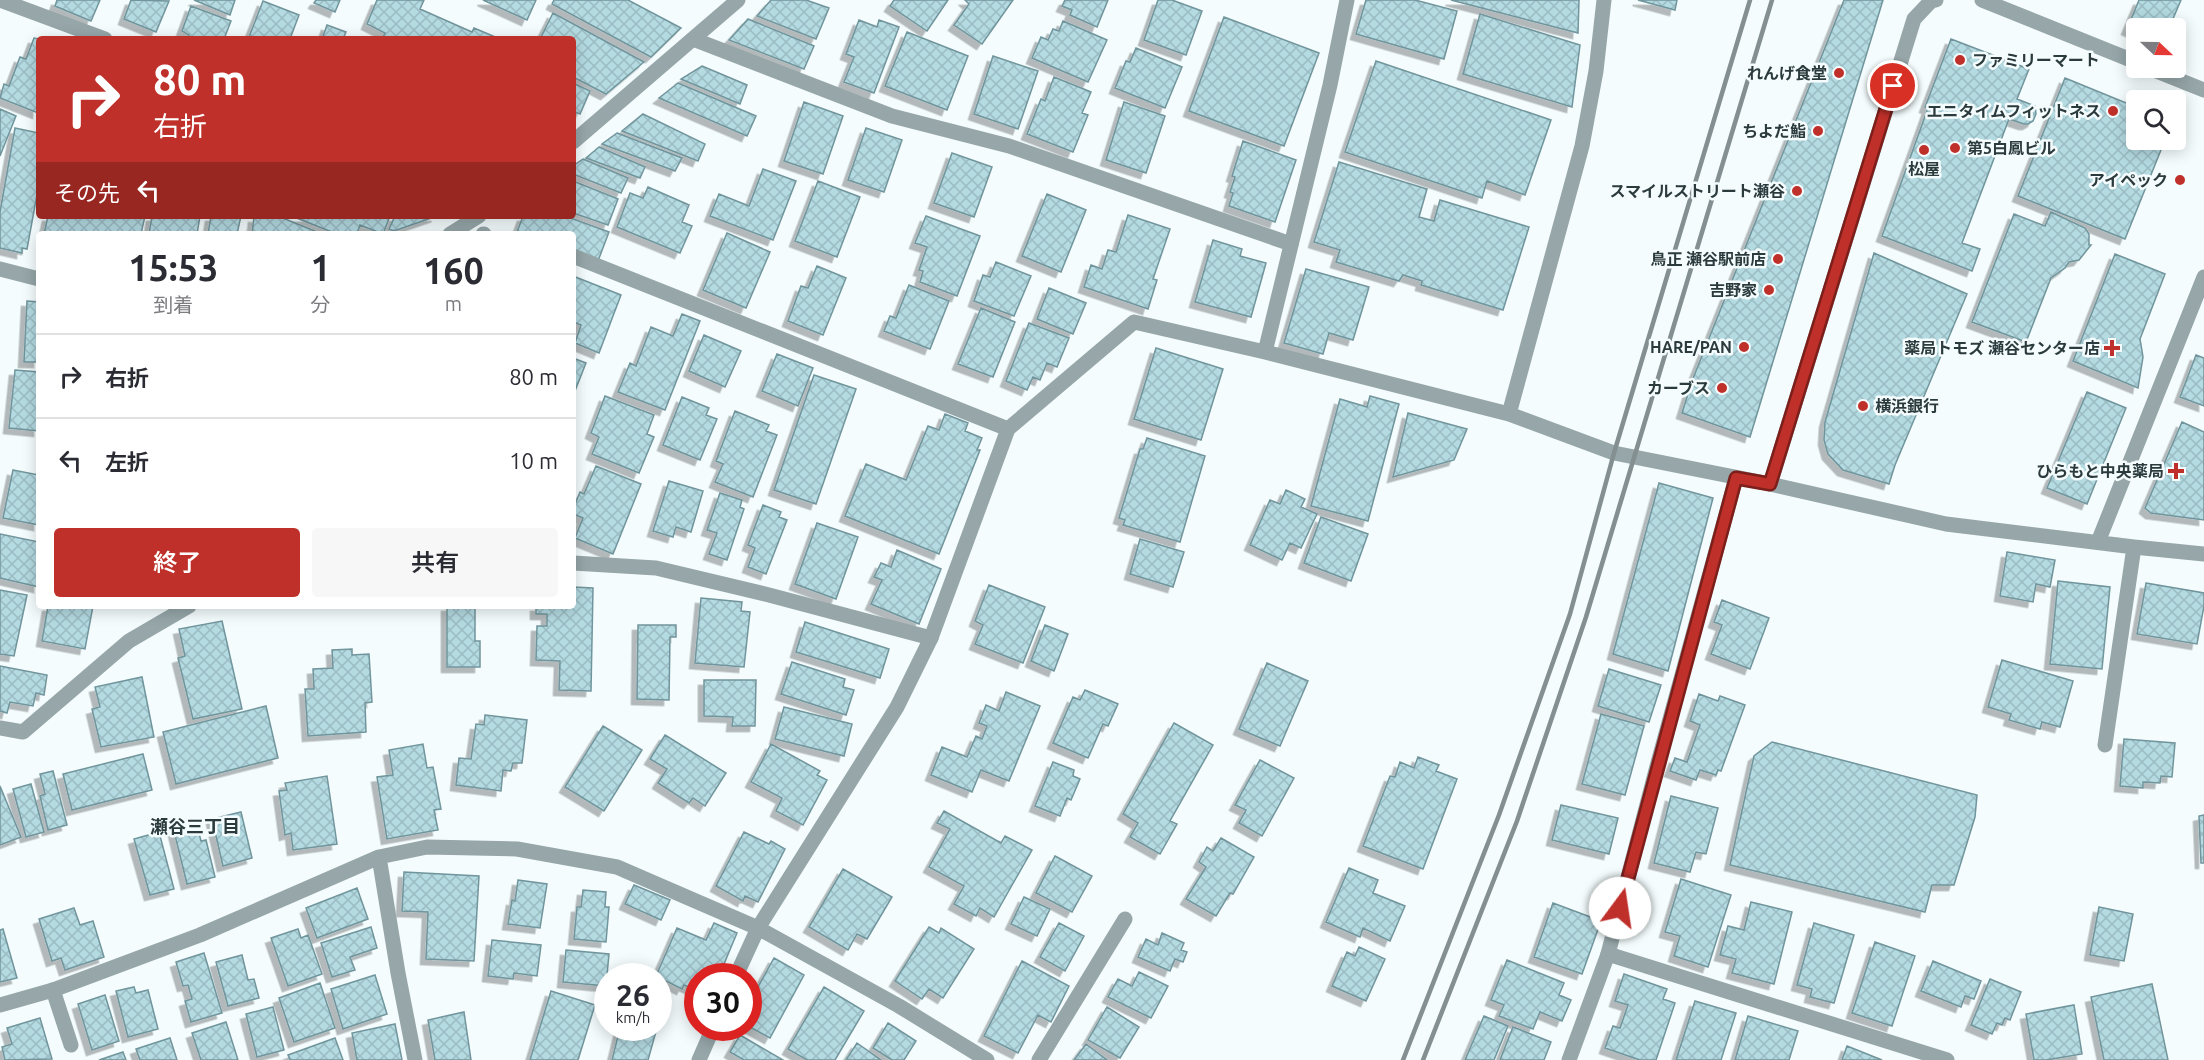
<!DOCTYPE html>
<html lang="ja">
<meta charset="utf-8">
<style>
:root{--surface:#fff;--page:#f7f7f7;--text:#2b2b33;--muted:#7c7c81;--line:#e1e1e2;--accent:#bf302a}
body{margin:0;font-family:Ubuntu,"Noto Sans JP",sans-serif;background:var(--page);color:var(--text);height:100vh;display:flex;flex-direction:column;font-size:22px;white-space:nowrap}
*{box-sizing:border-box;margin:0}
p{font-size:20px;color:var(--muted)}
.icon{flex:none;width:33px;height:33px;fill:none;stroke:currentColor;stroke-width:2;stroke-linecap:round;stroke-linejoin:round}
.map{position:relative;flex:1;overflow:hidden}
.details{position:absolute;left:36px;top:231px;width:540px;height:378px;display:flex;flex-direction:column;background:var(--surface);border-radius:6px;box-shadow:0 3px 15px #0003}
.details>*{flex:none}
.guide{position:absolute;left:36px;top:36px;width:540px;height:183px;border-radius:6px;box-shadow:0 3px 15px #0003;background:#bf302a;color:#fff;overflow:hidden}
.needle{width:39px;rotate:112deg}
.tools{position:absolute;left:2126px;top:18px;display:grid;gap:12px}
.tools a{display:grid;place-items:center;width:60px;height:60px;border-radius:6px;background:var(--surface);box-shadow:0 3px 15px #0003;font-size:30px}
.speed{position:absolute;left:594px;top:963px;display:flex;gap:12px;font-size:30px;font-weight:700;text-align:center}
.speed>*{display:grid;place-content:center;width:78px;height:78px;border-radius:50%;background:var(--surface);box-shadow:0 3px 15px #0003;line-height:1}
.speed small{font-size:15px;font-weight:400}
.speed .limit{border:9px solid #d22;background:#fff;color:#111}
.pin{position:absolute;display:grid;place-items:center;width:51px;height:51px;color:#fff;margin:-26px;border:3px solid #fff;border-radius:50%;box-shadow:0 2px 6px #0007}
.me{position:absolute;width:66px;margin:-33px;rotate:14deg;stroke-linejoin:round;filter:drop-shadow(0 0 4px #0008)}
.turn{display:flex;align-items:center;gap:21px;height:126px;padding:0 18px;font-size:27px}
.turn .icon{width:78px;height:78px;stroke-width:2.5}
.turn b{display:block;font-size:42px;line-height:51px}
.then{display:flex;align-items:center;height:57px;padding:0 18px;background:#0003;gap:12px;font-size:22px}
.eta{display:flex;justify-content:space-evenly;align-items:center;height:102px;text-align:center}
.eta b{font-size:36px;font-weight:600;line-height:42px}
.action{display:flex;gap:12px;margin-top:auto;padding:12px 18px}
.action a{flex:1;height:69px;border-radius:6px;background:var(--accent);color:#fff;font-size:24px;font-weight:600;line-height:69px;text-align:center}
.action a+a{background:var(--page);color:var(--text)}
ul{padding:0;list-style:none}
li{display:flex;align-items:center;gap:18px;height:84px;padding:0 18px;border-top:2px solid var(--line)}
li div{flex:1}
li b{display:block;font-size:22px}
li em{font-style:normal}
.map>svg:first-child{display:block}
.building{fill:url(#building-cross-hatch);stroke:#71959c;stroke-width:1.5;filter:url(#shadow)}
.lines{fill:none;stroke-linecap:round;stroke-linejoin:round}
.lane{stroke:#96a6a9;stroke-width:15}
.street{stroke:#96a6a9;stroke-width:15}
.rail{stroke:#838f91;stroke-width:4.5}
.route-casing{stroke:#7c1f1b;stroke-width:15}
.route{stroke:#bf302a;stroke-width:10}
.poi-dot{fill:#bf302a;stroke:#f4fcfd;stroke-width:2}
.labels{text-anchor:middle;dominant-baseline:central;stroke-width:5;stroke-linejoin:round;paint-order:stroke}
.poi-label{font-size:16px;font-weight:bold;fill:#2b3a3d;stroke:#f4fcfd;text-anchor:end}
.neighbourhood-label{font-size:18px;font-weight:bold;fill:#2b3a3d;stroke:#f4fcfd}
</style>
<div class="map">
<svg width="2204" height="1060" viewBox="0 0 2204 1060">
<defs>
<pattern id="building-cross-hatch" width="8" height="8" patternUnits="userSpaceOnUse" patternTransform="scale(1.5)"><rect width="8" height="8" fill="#b4dae2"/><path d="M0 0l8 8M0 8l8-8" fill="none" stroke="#9bbcc3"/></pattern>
<filter id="shadow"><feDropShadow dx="-5.5" dy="5.5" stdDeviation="0" flood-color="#0004"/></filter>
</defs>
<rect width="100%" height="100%" fill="#f4fcfd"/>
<path class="building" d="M57,0H100L91,21L55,6Z
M131,0L169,1L156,32L124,19Z
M194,0H235L230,15Z
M316,0H340L335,12L314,3Z
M377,0H424L420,9L472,32L474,28L500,39H382L385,33L367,24Z
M483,0H536L527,20Z
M554,0H628L681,28L651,57L552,4Z
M771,0H806L829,8L816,39L757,16Z
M894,0H948L927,31L890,6Z
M1013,0L982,44L954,25L969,4L965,0Z
M1065,0H1108L1097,27L1070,15L1072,10L1062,6Z
M1158,0H1172L1202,11L1186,55L1144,40Z
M1366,0H1415L1457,11L1444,59L1356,34Z
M1451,0H1579L1578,33Z
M1638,0H1677L1675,10Z
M1844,0H1883L1750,437L1682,413L1692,381Z
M2139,0H2181L2169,28H2136V33L2127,29Z
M263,1L299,15L290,39H254L249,37Z
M191,6L231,21L224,39H188L189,35L182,31Z
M553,13L644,62L606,94L573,77V39H540Z
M1480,14L1580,45L1572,107L1463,74Z
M1224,17L1319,53L1284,146L1189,111Z
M748,19L814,46L804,69L729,40Z
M859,20L877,27L879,20L899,27L874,93L844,82L854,57L846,54Z
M1063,21L1107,40L1088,82L1032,58L1041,37L1048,40L1053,29L1059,31Z
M327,25L346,32L343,39H322Z
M907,32L968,56L947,110L885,86Z
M34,38L39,39L38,113L0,98L4,84L9,86L20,57L26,59Z
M1951,39L2029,69L2017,99L2035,106L2036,114L2033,121L2028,124H2024L2009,119L1962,243L1980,249L1972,271L1882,236L1928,108L1925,107Z
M1136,48L1182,67L1165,108L1115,88L1126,61L1130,62Z
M993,56L1038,71L1018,129L974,114Z
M1376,61L1551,120L1525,195L1487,181L1482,198L1345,152Z
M702,66L747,85L740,104L681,79Z
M1054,77L1091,92L1082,113L1088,115L1073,152L1027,134L1041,99L1045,101Z
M2065,78L2136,107V140H2165L2125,239L2018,196Z
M573,83L590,91L580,114L573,111Z
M678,83L756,116L747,136L659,98Z
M804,102L843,116L823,174L784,161Z
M1124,102L1165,116L1146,173L1106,160Z
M0,109L16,116L0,156Z
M643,114L705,144L698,161L622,131Z
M15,128L39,133V184L27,249L22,248V253L0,248V212Z
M866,128L902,140L884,192L848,180Z
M617,133L682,158L675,171L602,144Z
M1243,141L1296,160L1275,222L1229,206L1233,193L1230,192L1235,177L1232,176Z
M599,147L645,167L640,178L586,158Z
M952,153L992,167L974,217L934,203Z
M583,159L628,178L621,193L573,174V166Z
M1339,162L1427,189L1419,217L1434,221L1440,200L1529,227L1503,310L1421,285L1422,281L1403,275L1399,281L1336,262L1340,250L1314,242Z
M763,169L796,181L773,240L710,216L719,194L749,206Z
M573,181L618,199L608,225L573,213Z
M818,181L860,197L837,257L795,241Z
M648,187L689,205L682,222L692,226L680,253L617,227L630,193L643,198Z
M1047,194L1086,210L1061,272L1022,256Z
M2051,212L2085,228L2089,234V245H2091L2079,260L2069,262L2065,268L2051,278L2026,342L1972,322L2014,214L2045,226Z
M1128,215L1170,229L1153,279L1157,280L1148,309L1084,287L1091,265L1102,269L1108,250L1116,252Z
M48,216H145L141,234H44Z
M152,216H200L197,234H149Z
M211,216H241L237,234H208Z
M264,216H278L322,234H252L254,217L264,218Z
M390,216L383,234L360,225L357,234H337L294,217Z
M395,216H437L394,231L389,229Z
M523,216H565L609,232L598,261L573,252V234L517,232Z
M926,216L980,236L957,296L920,282L923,271L919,270L927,247L915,243Z
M727,233L770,252L746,308L703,290Z
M1213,240L1242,249L1240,256L1266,263L1251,317L1195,302Z
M1874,253L1967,294L1895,465L1889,484L1843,470L1828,454L1824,440L1825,422Z
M2115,254L2165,274L2140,339L2143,357L2138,388L2073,361Z
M996,262L1031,276L1014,316L974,301L983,275L990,277Z
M817,266L846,278L823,335L788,321L801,286L808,288Z
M1306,269L1369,287L1353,340L1329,333L1323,354L1284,343Z
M573,276L621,295L599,353L575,343L581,325L573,322Z
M909,285L949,301L930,349L884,331L890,316L896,318Z
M1049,288L1086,303L1073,334L1037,319Z
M27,301L39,302V362H24Z
M981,308L1015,322L993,377L958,364Z
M682,314L700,321L665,410L618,392L630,363L636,366L651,327L673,336Z
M1029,323L1069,338L1057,367L1047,363L1040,380L1033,377L1027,390L1006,381Z
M704,335L741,351L725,387L689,371Z
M1156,348L1223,369L1201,440L1134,419Z
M777,354L813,368L798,406L762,391Z
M2196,355L2204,358V406L2180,397Z
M573,358L586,363L573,396Z
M15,370L39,372V431L9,428Z
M814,375L856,389L816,504L774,490Z
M2087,392L2126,408L2087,504L2047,488Z
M605,396L654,415L647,434L654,437L639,473L592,454L599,437L591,433Z
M1370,396L1399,404L1368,521L1311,506L1340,399L1367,407Z
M682,397L709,408L706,415L717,419L700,460L663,445Z
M735,411L769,425L766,431L777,435L753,497L715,482L723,464L716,461Z
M1408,413L1467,429L1454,460L1393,477Z
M945,414L968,423L965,431L982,438L977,450H980L939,554L845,516L866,464L906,480L928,426L939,430Z
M2182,422L2204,432V520L2151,513L2145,508Z
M1147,438L1205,456L1180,542L1123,525L1125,520L1119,518L1140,449H1143Z
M596,466L641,484L613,554L575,538L583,518L573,514V509L580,492L584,494Z
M13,470L39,475V525L3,518Z
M669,481L703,491L691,532L676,527L673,537L653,531Z
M1659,483L1713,498L1668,671L1613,654Z
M1286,490L1305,499L1301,507L1317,514L1301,548L1290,543L1282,560L1250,545L1270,500L1280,504Z
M720,493L742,500L740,507L744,509L727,560L709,554L717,533L707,530Z
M763,505L781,512L779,517L787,520L766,574L748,567L755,548L748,545Z
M1321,517L1368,534L1351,581L1304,563Z
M817,523L858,537L836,599L795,584Z
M0,534L39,542V587L0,578Z
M1140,539L1184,552L1173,587L1130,574Z
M897,550L941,569L919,624L871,604L882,580L874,577L881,563L891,567Z
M2007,552L2055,560L2050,587L2036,584L2033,602L2000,596Z
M2058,581L2110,587L2102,669L2050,664Z
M2146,583L2204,593V606L2197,644L2137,634Z
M989,585L1045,607L1023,663L975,644L983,625L975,621Z
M573,587L593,588L591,691L559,690L560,661L536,660L537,626H547V614H536V606H573Z
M0,590L27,595L14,656L0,654Z
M701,598L742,602L741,611L750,612L744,667L695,663Z
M1722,600L1769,618L1750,669L1711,654L1722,625L1714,622Z
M48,606H93L85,649L42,641Z
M447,606H475V641H480V667H447Z
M222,621L242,709L193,719L178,658L185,656L179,629Z
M805,622L889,649L880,678L796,652Z
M638,625H676V637H670L669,700L637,699Z
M1045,625L1068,634L1054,671L1031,661Z
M352,649V655L369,654L372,702L365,703L366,732L308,736L305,689H314L313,669L333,668L332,650Z
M2002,660L2073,681L2060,727L2042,722L2040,729L2009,720L2011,714L1988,707Z
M792,662L845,679L843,687L854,690L846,715L781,694Z
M1267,663L1308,681L1280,746L1239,729Z
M0,666L47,675L44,695L36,693L33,706L10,702L7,713L0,711Z
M1609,669L1661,685L1649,722L1598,706Z
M142,677L154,737L101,747L92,709L100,707L95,687Z
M704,680H756L755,726H732L733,717L704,716Z
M1085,690L1118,704L1108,726L1103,724L1088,758L1053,743L1073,697L1080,700Z
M1006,692L1040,706L1009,781L981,770L972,792L931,775L942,747L967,757L976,736L982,739L987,726L979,723L986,705L999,711Z
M1699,694L1718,701L1720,696L1745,705L1721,771L1718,770L1716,775L1700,770L1696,780L1670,771L1675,758L1687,762L1700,725L1690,721Z
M266,706L278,758L176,784L163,732Z
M784,707L852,724L844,756L775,739Z
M1601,714L1644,726L1625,795L1582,784Z
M485,715L527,720L522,763H513L511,771L503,770L501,791L456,785L459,758L471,759L476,724L484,725Z
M1174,723L1213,745L1170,821L1177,824L1160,854L1130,837L1138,823L1123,814Z
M603,726L642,750L604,811L565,787Z
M665,735L726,773L705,806L693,798L689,803L658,783L667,769L650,759Z
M2124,739L2175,743L2172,777L2161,776L2160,783L2143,782V788L2120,786Z
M1772,742L1977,795L1975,817L1954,885H1932L1925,912L1730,865L1754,756Z
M423,744L427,768L433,767L441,809L434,810L438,830L387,839L377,777L393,775L389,750Z
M771,744L820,771L817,775L827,780L803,825L776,811L782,798L751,782Z
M143,754L152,790L72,810L63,774Z
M1418,757L1439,765L1436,771L1457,779L1423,869L1363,846L1390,776L1395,777L1400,762L1414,768Z
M1260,760L1294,778L1262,836L1239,823L1246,810L1235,805Z
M1053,762L1074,770L1073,776L1080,779L1071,800L1067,798L1060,816L1035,806Z
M53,771L67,825L48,830L40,796L45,794L40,774Z
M327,776L337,844L293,850L291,833L285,835L279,791L287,790L285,783Z
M31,784L44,832L26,837L13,789Z
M0,786L21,837L0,845Z
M1671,796L1718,808L1706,854L1696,852L1690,872L1654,863Z
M1561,805L1618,818L1609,854L1552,840Z
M944,811L1001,843L1005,836L1032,850L994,917L980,908L976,916L954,904L964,886L929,867L950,829L937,823Z
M241,812L252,858L223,866L212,819Z
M2204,815V863H2201L2199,816Z
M197,825L201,841L206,840L215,877L187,884L174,831Z
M159,832L174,889L150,895L134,839Z
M744,832L769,844L771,841L785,849L758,902L745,896L743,901L716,886Z
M1221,838L1254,857L1233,894L1230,893L1216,916L1186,899L1206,867L1199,862L1207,847L1213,851Z
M1055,856L1092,876L1072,912L1036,893Z
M1349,868L1378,880L1373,893L1405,906L1390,941L1363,928L1360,937L1326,922Z
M843,869L892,897L867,939L857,934L848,950L809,927Z
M404,872L479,876L474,961L426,959L428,912L402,911Z
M1681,879L1731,895L1708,967L1674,956L1680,936L1665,932Z
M518,880L547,884L540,928L508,924L512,900L515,901Z
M634,885L670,900L661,920L625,904Z
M357,888L368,919L317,938L306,908Z
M583,890L606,892L605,907H609L606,942L574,939L577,907H581Z
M1024,897L1050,909L1037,936L1011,924Z
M1751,902L1792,912L1774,984L1732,973L1736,959L1720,955L1728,926L1744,930Z
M1553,903L1601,921L1582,974L1534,957Z
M2099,907L2133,914L2124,961L2090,955Z
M74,908L80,925L93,921L104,957L65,970L61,958L52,961L39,919Z
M714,923L737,933L719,976H698V991L684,985L682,989L656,976L677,928L706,940Z
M1059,923L1084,936L1065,971L1040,957Z
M1814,923L1854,935L1834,1003L1810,997L1812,989L1797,985Z
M371,927L377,948L350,957L355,970L332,977L321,943Z
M929,927L939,933L941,928L974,949L943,998L929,989L922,999L895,981Z
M3,929L17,978L0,982V930Z
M298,929L301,938L308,935L322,974L288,986L271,938Z
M1162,933L1184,943L1181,950L1187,952L1183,962L1175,959L1170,971L1138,957L1146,939L1158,945Z
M492,940L541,945L537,976L514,973L513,979L488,976Z
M1875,942L1915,956L1892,1026L1852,1013Z
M1359,947L1385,959L1366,1001L1332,986L1347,952L1355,956Z
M566,950L609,954L606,986L563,982Z
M204,953L222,1013L191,1022L185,1001L192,999L188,985L183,986L176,962Z
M242,955L248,980L254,979L259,998L228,1006L216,962Z
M774,958L804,975L770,1038L748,1026V1005Z
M1507,960L1564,983L1559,995L1571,1000L1562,1021L1540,1012L1533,1029L1499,1016L1504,1005L1491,1000Z
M1022,961L1069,986L1051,1022L1038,1015L1018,1053L984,1036Z
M1933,961L1981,981L1974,999L1965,996L1961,1007L1921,991Z
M1139,972L1168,986L1151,1018L1108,997L1118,979L1132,986Z
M1624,974L1667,989L1663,999L1675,1003L1656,1060H1640L1605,1048L1613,1026L1620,1028L1628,1005L1615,1001Z
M375,975L387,1014L343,1029L331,989Z
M1990,979L2021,992L2010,1020L2005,1018L2002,1025L1997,1023L1992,1034L1971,1025Z
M320,983L335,1028L294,1042L279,998Z
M2152,984L2168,1060H2104L2091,997Z
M134,987L136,993L148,990L158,1029L128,1037L116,991Z
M824,987L864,1011L835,1060H807L788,1049Z
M551,991L595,1005L578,1060H530Z
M105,995L119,1041L92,1050L78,1004Z
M1695,1001L1736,1013L1721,1060H1676Z
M2074,1005L2082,1054L2046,1060H2034L2026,1014Z
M273,1007L284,1050L257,1057L246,1014Z
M1107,1007L1139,1027L1120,1058L1088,1040Z
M464,1012L471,1060H435L428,1020Z
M1484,1016L1508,1026L1494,1060H1465Z
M1748,1016L1798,1031L1789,1060H1735Z
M40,1018L52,1059L5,1060L2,1047L12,1044L7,1028Z
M226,1022L238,1060H201L192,1033Z
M888,1023L916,1041L904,1060H892L873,1048Z
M395,1024L402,1060H357L352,1033Z
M1513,1027L1551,1042L1544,1060H1500Z
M620,1028H657L648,1060H612Z
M740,1035L783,1060H744L730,1052Z
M170,1038L177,1060H140L136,1049Z
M335,1038L343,1060H290L288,1055Z
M857,1043L881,1060H846Z
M1086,1044L1107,1060H1074Z
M1847,1046L1882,1060H1842Z
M123,1052L126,1060H99Z"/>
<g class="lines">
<path class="lane" d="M0,0L105,39
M693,39L892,116L1009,146L1291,244
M573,563L656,568L769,595L931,638
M0,728L23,732L129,641L189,606
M53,990L71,1045
M1039,1060L1125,919
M1569,1060L1608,954"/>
<path class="street" d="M1604,0L1596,71L1582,146L1509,414L1614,453L1770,484L1946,524L2134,547L2204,554
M1982,0L2136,62
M2149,68L2204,90
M573,142L738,0
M450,234L479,216
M483,234H484
M573,256L1008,429L1134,322L1265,352L1509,414
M0,269L39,279
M1265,352L1330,85L1347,0
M1736,478L1656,770L1608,954L1947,1060
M1770,484L1914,19L1931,1L1936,0
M2098,542L2204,277
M2105,745L2134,547
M379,857L398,973L415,1060
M736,976L758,928L897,707L931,638L1008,429
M0,1005L53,990L200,935L379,857L427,847L517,849L617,867L758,928L899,1006L987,1060
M699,1060L713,1028"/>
<path class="rail" d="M1403,1060L1499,815L1570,614L1614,453L1750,0
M1423,1060L1517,821L1586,617L1772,0"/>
</g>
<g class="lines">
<g class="route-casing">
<path id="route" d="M1620,908L1736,478L1770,484L1893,86"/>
</g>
<use href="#route" class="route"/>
</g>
<g class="poi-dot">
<circle cx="1960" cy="60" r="6"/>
<circle cx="1839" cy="73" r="6"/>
<circle cx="2113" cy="111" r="6"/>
<circle cx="1818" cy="131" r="6"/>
<circle cx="1955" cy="148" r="6"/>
<circle cx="1924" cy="150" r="6"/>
<circle cx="2180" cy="180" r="6"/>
<circle cx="1797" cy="191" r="6"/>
<circle cx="1778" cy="259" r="6"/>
<circle cx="1769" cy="290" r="6"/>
<circle cx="1744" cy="347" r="6"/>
<path d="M2109 339h6v6h6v6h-6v6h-6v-6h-6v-6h6z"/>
<circle cx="1722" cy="388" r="6"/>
<circle cx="1863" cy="406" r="6"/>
<path d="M2173 462h6v6h6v6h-6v6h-6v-6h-6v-6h6z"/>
</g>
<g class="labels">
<g class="poi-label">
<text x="1972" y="60" text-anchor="start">ファミリーマート</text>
<text x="1827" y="73">れんげ食堂</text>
<text x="2101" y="111">エニタイムフィットネス</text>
<text x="1806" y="131">ちよだ鮨</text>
<text x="1967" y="148" text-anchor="start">第5白鳳ビル</text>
<text x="1924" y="169" text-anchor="middle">松屋</text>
<text x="2168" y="180">アイペック</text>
<text x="1785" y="191">スマイルストリート瀬谷</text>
<text x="1766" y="259">鳥正 瀬谷駅前店</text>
<text x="1757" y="290">吉野家</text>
<text x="1732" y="347">HARE/PAN</text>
<text x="2100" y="348">薬局トモズ 瀬谷センター店</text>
<text x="1710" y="388">カーブス</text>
<text x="1875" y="406" text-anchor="start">横浜銀行</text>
<text x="2164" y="471">ひらもと中央薬局</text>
</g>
<g class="neighbourhood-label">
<text x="195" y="826">瀬谷三丁目</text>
</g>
</g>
</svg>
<div class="tools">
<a><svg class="needle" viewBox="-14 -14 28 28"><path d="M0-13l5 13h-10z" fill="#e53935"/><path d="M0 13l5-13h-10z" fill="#7c7c81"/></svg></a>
<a><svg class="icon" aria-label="search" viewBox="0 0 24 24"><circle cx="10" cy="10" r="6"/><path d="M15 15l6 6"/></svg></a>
</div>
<div class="speed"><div>26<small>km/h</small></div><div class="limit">30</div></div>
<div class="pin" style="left:1893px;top:86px;background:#d93025"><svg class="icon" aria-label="arrive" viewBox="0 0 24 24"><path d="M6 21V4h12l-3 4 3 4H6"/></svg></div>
<svg class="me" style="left:1620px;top:908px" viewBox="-20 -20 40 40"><circle r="19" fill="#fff"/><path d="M0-13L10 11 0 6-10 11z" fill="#bf302a"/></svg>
<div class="guide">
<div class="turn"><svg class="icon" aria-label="right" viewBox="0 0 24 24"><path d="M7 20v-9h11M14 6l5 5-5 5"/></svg><div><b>80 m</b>右折</div></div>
<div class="then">その先<svg class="icon" aria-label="left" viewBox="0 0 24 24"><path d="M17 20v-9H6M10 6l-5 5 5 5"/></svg></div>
</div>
<section class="details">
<div class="eta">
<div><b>15:53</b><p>到着</p></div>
<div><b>1</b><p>分</p></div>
<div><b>160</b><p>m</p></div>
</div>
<ul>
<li><svg class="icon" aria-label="right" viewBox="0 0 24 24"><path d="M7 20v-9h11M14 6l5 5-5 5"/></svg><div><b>右折</b></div><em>80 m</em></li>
<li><svg class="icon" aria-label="left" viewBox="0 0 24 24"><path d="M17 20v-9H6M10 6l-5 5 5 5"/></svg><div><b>左折</b></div><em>10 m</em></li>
</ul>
<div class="action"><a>終了</a><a>共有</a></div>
</section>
</div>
